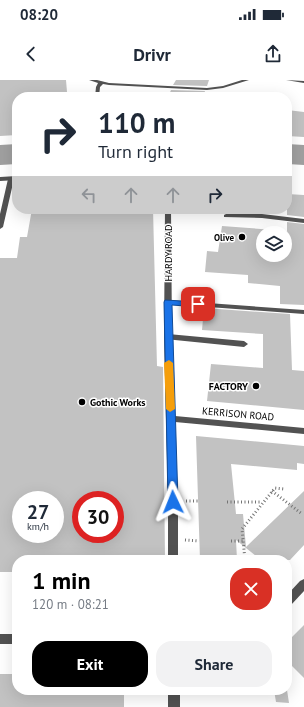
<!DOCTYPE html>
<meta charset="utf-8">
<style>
:root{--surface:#fff;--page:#f2f2f3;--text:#1f2937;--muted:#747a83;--accent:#000}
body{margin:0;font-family:"PT Sans",sans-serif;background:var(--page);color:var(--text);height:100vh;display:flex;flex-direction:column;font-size:15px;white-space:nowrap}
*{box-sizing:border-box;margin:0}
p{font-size:13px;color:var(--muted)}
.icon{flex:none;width:22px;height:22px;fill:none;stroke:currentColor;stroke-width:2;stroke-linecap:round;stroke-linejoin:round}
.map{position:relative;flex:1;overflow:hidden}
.details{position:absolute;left:12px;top:475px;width:280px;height:140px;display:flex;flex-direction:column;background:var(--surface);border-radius:16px;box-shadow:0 4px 16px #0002}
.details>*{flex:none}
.guide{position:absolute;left:12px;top:12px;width:280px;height:122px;border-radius:16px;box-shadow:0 4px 16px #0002;background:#fff;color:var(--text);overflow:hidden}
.fabs{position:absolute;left:256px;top:146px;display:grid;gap:8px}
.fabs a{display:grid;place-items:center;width:36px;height:36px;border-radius:50%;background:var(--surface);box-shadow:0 4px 16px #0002;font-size:20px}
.speed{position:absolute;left:12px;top:411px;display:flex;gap:8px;font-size:20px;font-weight:700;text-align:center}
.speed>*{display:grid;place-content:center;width:52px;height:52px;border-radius:50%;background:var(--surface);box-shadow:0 4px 16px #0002;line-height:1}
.speed small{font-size:10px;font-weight:400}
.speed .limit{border:6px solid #d22;background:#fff;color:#111}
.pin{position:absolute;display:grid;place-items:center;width:34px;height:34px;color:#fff;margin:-17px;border-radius:8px;box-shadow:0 2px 6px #0006}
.me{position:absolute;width:44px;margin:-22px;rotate:358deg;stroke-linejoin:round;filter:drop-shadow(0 0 3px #0008)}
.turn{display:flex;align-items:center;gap:14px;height:84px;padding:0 20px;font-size:18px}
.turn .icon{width:52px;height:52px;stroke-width:2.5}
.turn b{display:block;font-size:28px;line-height:34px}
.lanes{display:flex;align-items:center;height:38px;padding:0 20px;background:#0003;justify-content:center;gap:20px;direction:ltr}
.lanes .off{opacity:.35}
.round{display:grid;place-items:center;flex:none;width:42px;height:42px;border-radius:16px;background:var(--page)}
.head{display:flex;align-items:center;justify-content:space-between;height:68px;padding:0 20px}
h1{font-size:24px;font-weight:600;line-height:30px;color:var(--accent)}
.action{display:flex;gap:8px;margin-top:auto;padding:8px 20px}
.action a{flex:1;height:46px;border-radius:16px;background:var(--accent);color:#fff;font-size:16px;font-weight:600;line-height:46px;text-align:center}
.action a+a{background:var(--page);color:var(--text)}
.status{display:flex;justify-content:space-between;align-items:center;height:28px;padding:0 20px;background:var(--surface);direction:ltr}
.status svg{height:11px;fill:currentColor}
header{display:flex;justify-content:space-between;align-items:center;height:52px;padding:0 20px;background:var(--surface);font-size:18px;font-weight:600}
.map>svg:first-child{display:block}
.water{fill:#a0a0a0}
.building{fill:#c2c2c2;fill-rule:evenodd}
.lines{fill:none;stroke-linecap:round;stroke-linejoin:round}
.path{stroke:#747474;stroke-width:3;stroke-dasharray:1 2.5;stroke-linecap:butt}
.lane{fill:#525252;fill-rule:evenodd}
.street{fill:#525252;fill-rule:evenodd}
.route{fill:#1a73e8;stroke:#114b97}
.slow{fill:#f59e0b}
.poi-dot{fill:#000;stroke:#fff;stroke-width:1.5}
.labels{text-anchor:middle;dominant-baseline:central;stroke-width:3;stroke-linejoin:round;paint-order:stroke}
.far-poi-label{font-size:9px;font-weight:bold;fill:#000;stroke:#fff;text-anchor:end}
.street-label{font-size:10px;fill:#000;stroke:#fff}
.poi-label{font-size:10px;font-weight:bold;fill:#000;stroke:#fff;text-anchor:end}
</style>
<div class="status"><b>08:20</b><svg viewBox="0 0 49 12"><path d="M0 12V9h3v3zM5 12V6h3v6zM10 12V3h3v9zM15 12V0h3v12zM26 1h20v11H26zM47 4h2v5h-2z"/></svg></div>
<header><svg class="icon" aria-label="back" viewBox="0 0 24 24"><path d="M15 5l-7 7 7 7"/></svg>Drivr<svg class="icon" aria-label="share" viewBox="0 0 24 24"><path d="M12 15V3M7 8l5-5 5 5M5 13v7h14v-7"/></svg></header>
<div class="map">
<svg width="304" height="627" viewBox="0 0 304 627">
<rect width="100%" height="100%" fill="#fff"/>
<path class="water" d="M17,64V84L0,85V65Z
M287,64L304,65V85L287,84Z"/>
<path class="building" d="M0,0H66L67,12L40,13V17H17V55L0,56Z
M176,0H209L207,6L173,5Z
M171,10L205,11L203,17H168Z
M287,30L304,32V57L287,56Z
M287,114L304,115V137L287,135Z
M32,129H153L157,286L163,287L165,480H17V492H0V178H17L20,157H27ZM21,420H55V454H21ZM81,420H115V454H81Z
M287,142L304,144V225L280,224V206L248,203V195L205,192L207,171L218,172L222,146L287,151ZM263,153H285V175H263Z
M204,228L290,234L292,290L304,291V330L207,321L211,284L263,288V254L202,250Z
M196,356L304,366V384L297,383V390L231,384L236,434H243L246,467L304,411V465L290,480H261L236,460L237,480H200Z
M304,545V598L287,581V558H291Z
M0,594H17V610H124V627H0Z
M274,610H287L289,623L276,622Z"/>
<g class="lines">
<path class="path" d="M272,411L302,434
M186,421H198
M227,422H261
M185,460L199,461
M231,461H243
M245,480L242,449L275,408L284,409"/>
<path class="lane" d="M89,0H97L109,3L207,8L223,6L242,0H249L223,8L207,10L109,5L103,4L100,7L99,17H95L96,7L98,3Z
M286,0L304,1V3Z
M11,97L14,99L3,147L0,149V134L8,99Z
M226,134H262L304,139V143L262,138L224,137V135Z
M166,220L304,230V234L168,224H166L164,222Z
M168,254L244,261L248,264L244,267L165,259L164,257Z
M0,554H17V564H0Z"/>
<path class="street" d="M17,96V100L0,101V97Z
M165,129H171L172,257L175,336L304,348V354L175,342L178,422V480H168V422L164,257Z
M304,499V511L291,525L287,527V515L300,501Z
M168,610H180V627H168Z"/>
</g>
<path class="route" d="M165,220L198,222L202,224L198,227L172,225L178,422L177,425L173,426L170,425L168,422L164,222Z"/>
<path class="slow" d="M169,280L173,283L175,329L170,332L166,329L164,283Z"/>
<g class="poi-dot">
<circle cx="242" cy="157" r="4"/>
<circle cx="256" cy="306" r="4"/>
<circle cx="82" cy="322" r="4"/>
</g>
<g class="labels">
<g class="far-poi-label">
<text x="234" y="157">Olive</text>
</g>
<g class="street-label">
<text transform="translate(168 173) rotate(-90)">HARDY ROAD</text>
<text transform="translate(238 334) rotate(5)">KERRISON ROAD</text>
</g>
<g class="poi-label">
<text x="248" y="306">FACTORY</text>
<text x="90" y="322" text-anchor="start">Gothic Works</text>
</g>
</g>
</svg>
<div class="fabs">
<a><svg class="icon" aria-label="layers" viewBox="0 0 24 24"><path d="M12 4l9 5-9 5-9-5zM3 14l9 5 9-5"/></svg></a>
</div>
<div class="speed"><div>27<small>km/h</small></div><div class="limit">30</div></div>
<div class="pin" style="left:198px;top:224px;background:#d93025"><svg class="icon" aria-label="arrive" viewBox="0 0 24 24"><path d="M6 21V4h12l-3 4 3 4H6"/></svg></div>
<svg class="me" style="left:173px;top:422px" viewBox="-20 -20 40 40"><path d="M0-17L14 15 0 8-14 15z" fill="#1a73e8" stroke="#fff" stroke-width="4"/></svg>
<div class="guide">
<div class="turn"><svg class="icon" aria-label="right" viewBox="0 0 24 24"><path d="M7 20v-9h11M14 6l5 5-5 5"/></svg><div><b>110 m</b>Turn right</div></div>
<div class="lanes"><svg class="icon off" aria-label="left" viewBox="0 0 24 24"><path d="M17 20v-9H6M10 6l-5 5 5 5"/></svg><svg class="icon off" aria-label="ahead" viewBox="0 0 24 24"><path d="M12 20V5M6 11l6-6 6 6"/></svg><svg class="icon off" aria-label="ahead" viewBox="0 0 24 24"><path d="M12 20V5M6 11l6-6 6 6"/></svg><svg class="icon" aria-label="right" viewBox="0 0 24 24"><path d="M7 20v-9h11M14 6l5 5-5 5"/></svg></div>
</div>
<section class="details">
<div class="head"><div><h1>1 min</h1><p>120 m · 08:21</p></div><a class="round" style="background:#d93025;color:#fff"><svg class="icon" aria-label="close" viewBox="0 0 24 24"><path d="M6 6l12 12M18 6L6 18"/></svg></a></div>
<div class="action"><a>Exit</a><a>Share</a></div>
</section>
</div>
